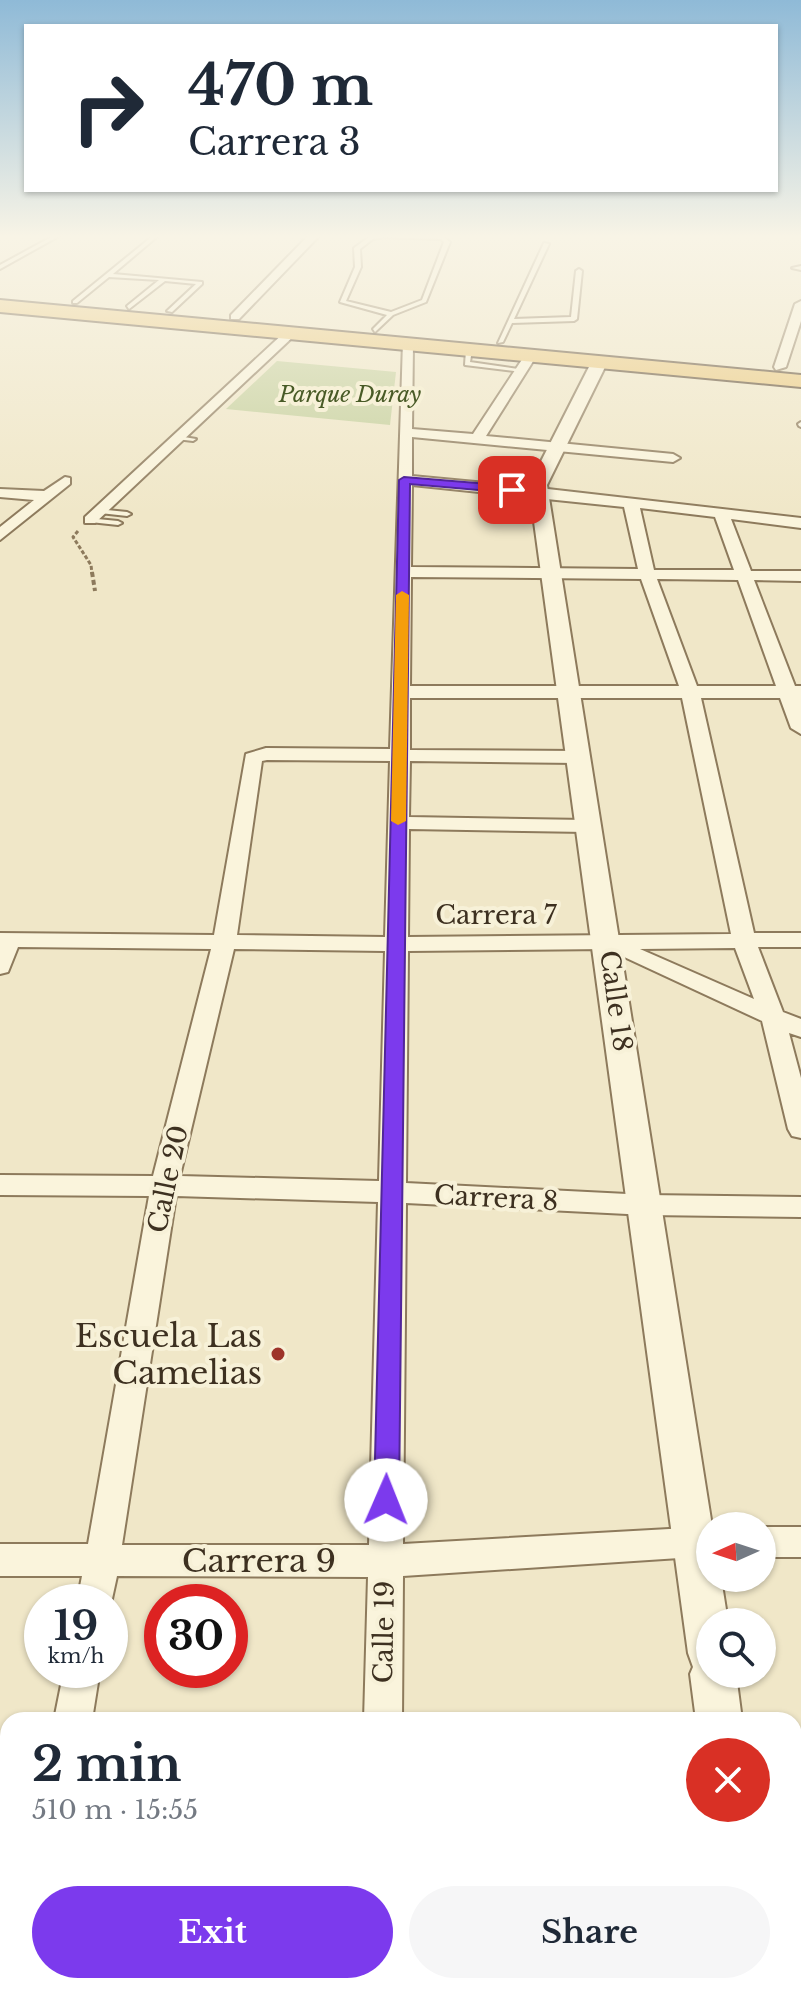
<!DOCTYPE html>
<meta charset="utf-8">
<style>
:root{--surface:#fff;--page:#f6f6f7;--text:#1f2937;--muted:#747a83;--accent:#7c3aed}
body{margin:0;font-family:"Libre Baskerville",serif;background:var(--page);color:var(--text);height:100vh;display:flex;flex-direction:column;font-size:30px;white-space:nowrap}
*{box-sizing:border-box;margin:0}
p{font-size:26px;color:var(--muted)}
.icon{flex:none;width:44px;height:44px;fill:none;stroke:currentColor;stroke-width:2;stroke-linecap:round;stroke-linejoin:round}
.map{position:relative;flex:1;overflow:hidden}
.drawer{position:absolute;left:0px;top:1712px;width:802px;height:282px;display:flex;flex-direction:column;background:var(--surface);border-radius:24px 24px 0 0;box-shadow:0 2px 6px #0004}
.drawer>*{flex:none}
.top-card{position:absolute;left:24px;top:24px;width:754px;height:168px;border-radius:0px;box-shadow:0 2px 6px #0004;background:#fff;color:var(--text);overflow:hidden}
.needle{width:52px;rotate:267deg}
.controls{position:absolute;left:696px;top:1512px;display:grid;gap:16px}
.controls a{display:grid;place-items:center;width:80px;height:80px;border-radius:50%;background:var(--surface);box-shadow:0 2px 6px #0004;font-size:40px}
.speed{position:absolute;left:24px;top:1584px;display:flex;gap:16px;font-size:40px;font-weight:700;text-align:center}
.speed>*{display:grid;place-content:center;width:104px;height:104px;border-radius:50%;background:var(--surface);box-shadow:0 2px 6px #0004;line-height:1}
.speed small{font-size:20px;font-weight:400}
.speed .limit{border:12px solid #d22;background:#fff;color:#111}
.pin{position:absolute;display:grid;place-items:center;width:68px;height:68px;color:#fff;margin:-34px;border-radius:16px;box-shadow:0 4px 12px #0006}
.me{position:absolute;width:88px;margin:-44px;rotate:1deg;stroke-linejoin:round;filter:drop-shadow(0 0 6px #0008)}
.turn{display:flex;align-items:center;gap:28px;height:168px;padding:0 32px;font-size:36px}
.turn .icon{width:104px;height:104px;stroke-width:2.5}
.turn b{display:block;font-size:56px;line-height:68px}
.round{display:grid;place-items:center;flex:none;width:84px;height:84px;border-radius:42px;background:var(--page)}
.headline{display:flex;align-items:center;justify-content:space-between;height:136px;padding:0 32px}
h1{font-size:48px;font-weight:800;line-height:60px}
.action{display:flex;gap:16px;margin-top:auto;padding:16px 32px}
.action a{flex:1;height:92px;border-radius:48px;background:var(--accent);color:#fff;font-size:32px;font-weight:800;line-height:92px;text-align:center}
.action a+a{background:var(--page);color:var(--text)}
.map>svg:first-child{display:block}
.green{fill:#c4cf9b}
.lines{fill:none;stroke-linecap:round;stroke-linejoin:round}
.service-casing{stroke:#8d7a5c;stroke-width:4}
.minor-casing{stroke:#8d7a5c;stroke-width:4}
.tertiary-casing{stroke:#8d7a5c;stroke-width:4}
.trunk-casing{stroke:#5b4830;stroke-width:4}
.path-far1{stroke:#8d7a5c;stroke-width:3;stroke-dasharray:4 2;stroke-linecap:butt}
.path{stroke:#8d7a5c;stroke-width:4;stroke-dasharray:5 3;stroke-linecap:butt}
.service{fill:#faf4dc;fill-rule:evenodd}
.minor{fill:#faf4dc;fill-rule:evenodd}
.tertiary{fill:#faf4dc;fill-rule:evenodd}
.trunk{fill:#eac87c;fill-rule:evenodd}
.route{fill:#7c3aed;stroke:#51269a;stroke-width:2}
.slow{fill:#f59e0b}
.poi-dot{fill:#9e342a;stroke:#f7f1d8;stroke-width:3}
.labels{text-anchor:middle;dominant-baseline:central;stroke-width:8;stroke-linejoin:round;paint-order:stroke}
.far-park-label{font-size:22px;font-style:italic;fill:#485a26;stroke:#f7f1d8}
.street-label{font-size:26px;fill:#3d3020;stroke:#f7f1d8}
.near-poi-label{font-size:32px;fill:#3d3020;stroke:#f7f1d8;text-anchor:end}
.near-street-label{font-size:32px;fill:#3d3020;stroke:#f7f1d8}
</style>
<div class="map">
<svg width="801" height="1993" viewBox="0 0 801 1993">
<rect width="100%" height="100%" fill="#f0e7c8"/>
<path class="green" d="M277,361L396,372L390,425L226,409Z"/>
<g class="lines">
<g class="service-casing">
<path id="service" d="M55,235H61L0,269V265Z
M154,235H159L113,274L202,282V284L172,312L167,311L196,284L165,281L129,309L127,306L159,280L109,277L77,303H73V301Z
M377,235L442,236L450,242L426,302L393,315L375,332L373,329L387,315L340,302L355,267L354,248L369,237ZM384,237L441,239L444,242L422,300L391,312L346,301L361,267L360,249L373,239Z
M544,243L549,244L514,319L571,317L576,271L579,269L582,271L577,319L574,321L512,323L503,342L498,343Z
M801,266V270L792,268Z
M469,348L472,350L470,362L525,370L522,372L465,365L466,350Z
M801,422V427L799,426L798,424Z
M178,436L196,439L193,441L176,439V437Z
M97,509L127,512L131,514L127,516L100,513L96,511Z
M87,518L118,521L122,523L118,525L90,522L86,520Z"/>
</g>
<g class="minor-casing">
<path id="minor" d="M309,235H320L239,319H231V315Z
M801,301V321L786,367L776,370L774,367L795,304Z
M286,331L296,334L95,523H85V517Z
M403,342L413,345L412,429L473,434L527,352L531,351L537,355L486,436L673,454L680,458L673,462L412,437V476L539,488L801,518V528L731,519L751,571H801V581L754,580L795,686H801V734L791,728L780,698H701L754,933H801V947H758L783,1012L801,1019V1037L789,1033L801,1078V1138L792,1136L788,1129L762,1021L607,949L408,951L406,1183L647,1195L801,1197V1217L647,1215L406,1203L403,1544L705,1527L710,1528V1556L403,1576L402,1720H364L368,1577L117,1576L110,1608V1602H77L82,1576H0V1544H88L149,1196L0,1195V1175L153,1176L211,949L18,947L8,972L0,974V933L214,935L246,754L266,748L390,749ZM412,485L624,507L638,569L411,567ZM640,508L715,517L734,570H654ZM411,577L641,579L679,686H410ZM657,579L738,580L776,686H697ZM410,698H682L731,934L408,937L409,829L586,832L596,826L586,820L409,817L410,761L578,763L588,757L578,751L410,750ZM267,760L390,761L385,937L237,935L262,761ZM735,948L754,999L640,949ZM234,949L385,951L379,1181L180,1176ZM176,1196L378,1202L369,1545H122Z
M65,477L70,478V484L0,540V527L34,500L0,497V489L44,491Z
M762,1527H801V1557H762Z
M64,1670H100L92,1720H54Z
M8,1971V1986H44L42,1993H0Z
M357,1986H399V1993H357Z"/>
</g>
<g class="tertiary-casing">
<path id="tertiary" d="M599,358L607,363L547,485L712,1526L710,1578H721L728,1622H710V1674H736L742,1720H696L690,1674L693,1667L688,1653L529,485L591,363Z
M731,1986H783L784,1993H732Z"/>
</g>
<g class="trunk-casing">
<path id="trunk" d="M0,300L801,375V387L0,312Z"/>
</g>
<path class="path-far1" d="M78,531L73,537L91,565L92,574"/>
<path class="path" d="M92,572L95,591"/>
<use href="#service" class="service"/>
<use href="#minor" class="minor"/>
<use href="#tertiary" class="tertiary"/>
<use href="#trunk" class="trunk"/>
</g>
<linearGradient id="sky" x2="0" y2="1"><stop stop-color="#8fbad7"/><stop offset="0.46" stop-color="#f8f4e6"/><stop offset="1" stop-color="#f8f4e6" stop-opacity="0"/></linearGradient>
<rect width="801" height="514" fill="url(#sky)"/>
<path class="route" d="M404,477L512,486L518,490L512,493L410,484L399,1500L395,1508L386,1511L377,1508L374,1500L399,480Z"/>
<path class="slow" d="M402,591L409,595L406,821L398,825L391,821L396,595Z"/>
<circle class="poi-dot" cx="278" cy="1354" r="8"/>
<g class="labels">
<g class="far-park-label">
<text x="350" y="394">Parque Duray</text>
</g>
<g class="street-label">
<text x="496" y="915">Carrera 7</text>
<text transform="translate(616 1001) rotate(82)">Calle 18</text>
<text transform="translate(168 1179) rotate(-78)">Calle 20</text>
<text transform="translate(496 1198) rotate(3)">Carrera 8</text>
<text transform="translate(384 1632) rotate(-89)">Calle 19</text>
</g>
<g class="near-poi-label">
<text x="262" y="1336">Escuela Las<tspan x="262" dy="37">Camelias</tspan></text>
</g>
<g class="near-street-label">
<text x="259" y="1561">Carrera 9</text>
</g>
</g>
</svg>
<div class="controls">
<a><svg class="needle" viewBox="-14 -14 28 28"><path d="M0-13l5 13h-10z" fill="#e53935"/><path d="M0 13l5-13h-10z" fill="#747a83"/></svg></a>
<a><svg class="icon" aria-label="search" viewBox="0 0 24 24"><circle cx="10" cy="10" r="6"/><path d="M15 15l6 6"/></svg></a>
</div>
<div class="speed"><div>19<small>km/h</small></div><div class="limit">30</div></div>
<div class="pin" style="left:512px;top:490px;background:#d93025"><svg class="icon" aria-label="arrive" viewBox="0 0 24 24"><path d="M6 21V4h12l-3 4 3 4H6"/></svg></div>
<svg class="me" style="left:386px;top:1500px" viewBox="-20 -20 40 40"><circle r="19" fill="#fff"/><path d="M0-13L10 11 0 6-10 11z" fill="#7c3aed"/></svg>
<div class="top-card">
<div class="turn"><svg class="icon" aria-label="right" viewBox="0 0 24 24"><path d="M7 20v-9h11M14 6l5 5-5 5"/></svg><div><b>470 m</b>Carrera 3</div></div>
</div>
<section class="drawer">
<div class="headline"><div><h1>2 min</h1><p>510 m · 15:55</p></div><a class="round" style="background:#d93025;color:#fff"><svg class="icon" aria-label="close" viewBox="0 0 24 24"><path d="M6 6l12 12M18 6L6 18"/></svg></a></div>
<div class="action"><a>Exit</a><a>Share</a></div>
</section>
</div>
